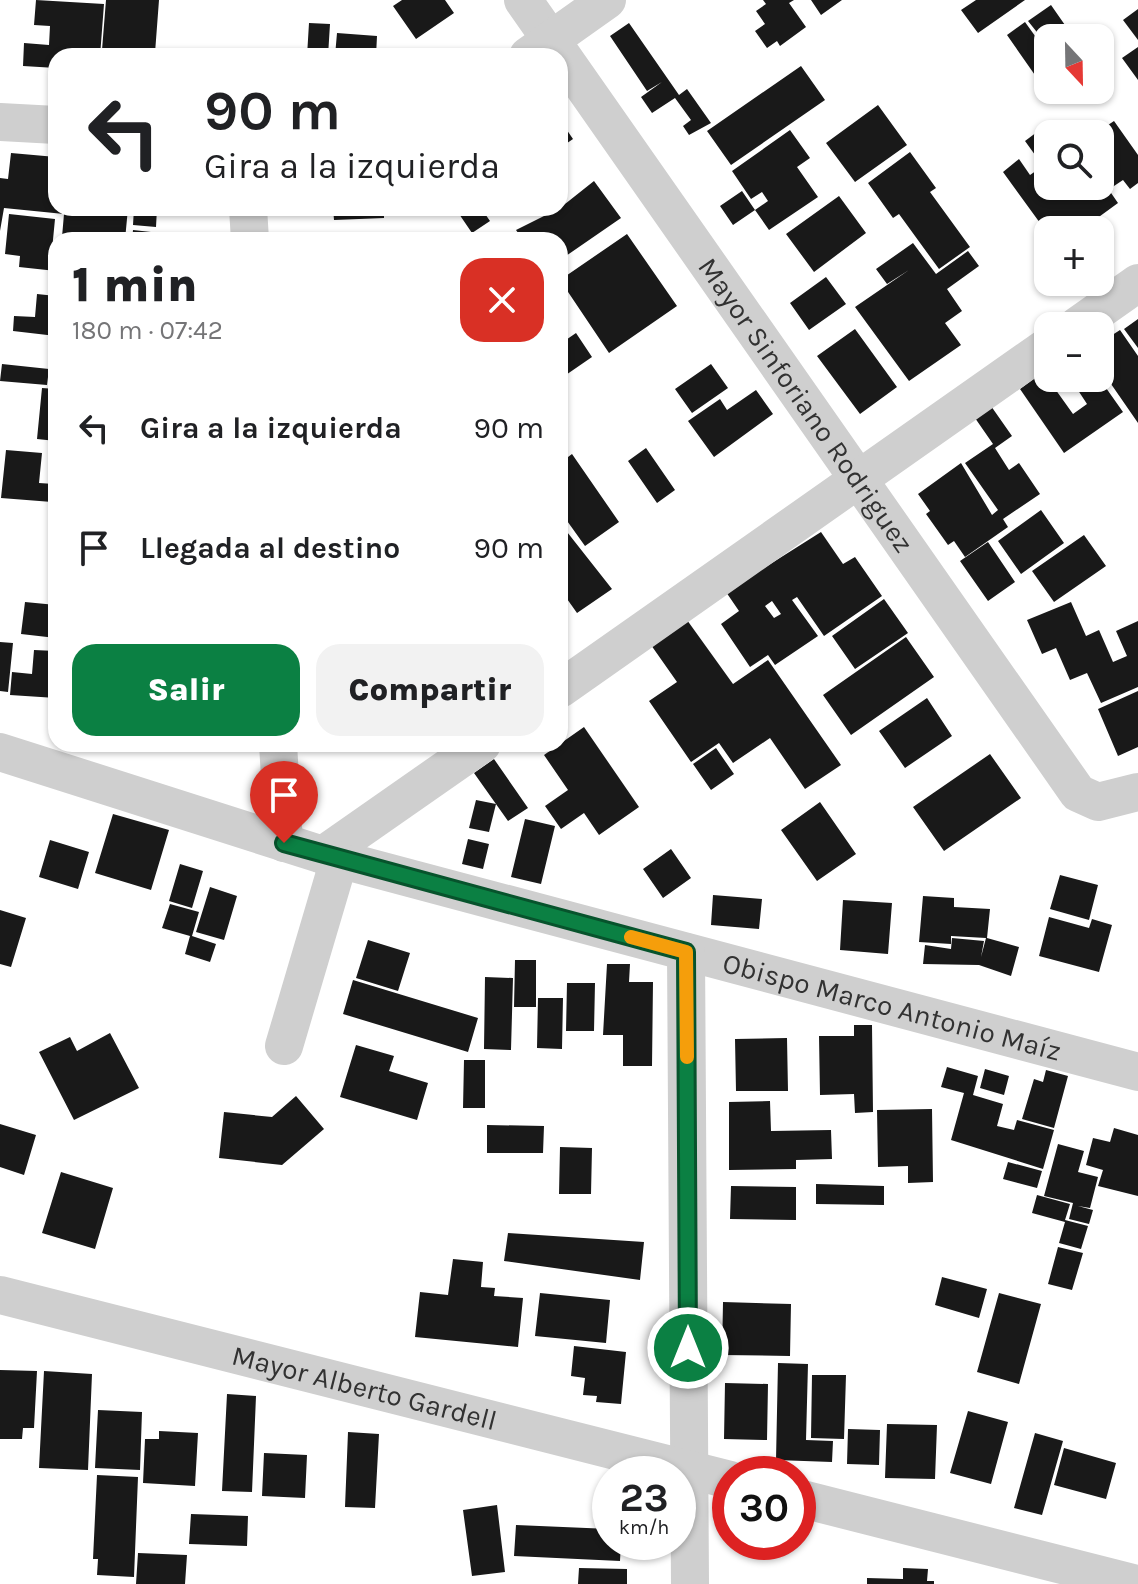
<!DOCTYPE html>
<html lang="es">
<meta charset="utf-8">
<style>
:root{--surface:#fff;--page:#f2f2f2;--text:#202124;--muted:#757577;--accent:#0b8043}
body{margin:0;font-family:Karla,sans-serif;background:var(--page);color:var(--text);height:100vh;display:flex;flex-direction:column;font-size:30px;white-space:nowrap}
*{box-sizing:border-box;margin:0}
p{font-size:26px;color:var(--muted)}
.icon{flex:none;width:44px;height:44px;fill:none;stroke:currentColor;stroke-width:2;stroke-linecap:round;stroke-linejoin:round}
.map{position:relative;flex:1;overflow:hidden}
.sheet{position:absolute;left:48px;top:232px;width:520px;height:520px;display:flex;flex-direction:column;background:var(--surface);border-radius:24px;box-shadow:0 2px 6px #0004}
.sheet>*{flex:none}
.hud{position:absolute;left:48px;top:48px;width:520px;height:168px;border-radius:24px;box-shadow:0 2px 6px #0004;background:#fff;color:var(--text);overflow:hidden}
.needle{width:52px;rotate:158deg}
.buttons{position:absolute;left:1034px;top:24px;display:grid;gap:16px}
.buttons a{display:grid;place-items:center;width:80px;height:80px;border-radius:16px;background:var(--surface);box-shadow:0 2px 6px #0004;font-size:40px}
.speed{position:absolute;left:592px;top:1456px;display:flex;gap:16px;font-size:40px;font-weight:700;text-align:center}
.speed>*{display:grid;place-content:center;width:104px;height:104px;border-radius:50%;background:var(--surface);box-shadow:0 2px 6px #0004;line-height:1}
.speed small{font-size:20px;font-weight:400}
.speed .limit{border:12px solid #d22;background:#fff;color:#111}
.pin{position:absolute;display:grid;place-items:center;width:68px;height:68px;color:#fff;margin:-82px -34px;border-radius:50% 50% 50% 0;rotate:-45deg;box-shadow:0 0 8px #0007}
.pin .icon{rotate:45deg}
.me{position:absolute;width:88px;margin:-44px;rotate:0deg;stroke-linejoin:round;filter:drop-shadow(0 0 6px #0008)}
.turn{display:flex;align-items:center;gap:28px;height:168px;padding:0 24px;font-size:36px}
.turn .icon{width:104px;height:104px;stroke-width:2.5}
.turn b{display:block;font-size:56px;line-height:68px}
.round{display:grid;place-items:center;flex:none;width:84px;height:84px;border-radius:24px;background:var(--page)}
.summary{display:flex;align-items:center;justify-content:space-between;height:136px;padding:0 24px}
h1{font-size:48px;font-weight:800;line-height:60px}
.cta{display:flex;gap:16px;margin-top:auto;padding:16px 24px}
.cta a{flex:1;height:92px;border-radius:24px;background:var(--accent);color:#fff;font-size:32px;font-weight:800;line-height:92px;text-align:center}
.cta a+a{background:var(--page);color:var(--text)}
ul{padding:0;list-style:none}
li{display:flex;align-items:center;gap:24px;height:120px;padding:0 24px}
li div{flex:1}
li b{display:block;font-size:30px}
li em{font-style:normal}
.map>svg:first-child{display:block}
.building{fill:#191919;fill-rule:evenodd}
.lines{fill:none;stroke-linecap:round;stroke-linejoin:round}
.minor{stroke:#cfcfcf;stroke-width:38}
.route-casing{stroke:#07532c;stroke-width:20}
.route{stroke:#0b8043;stroke-width:14}
.slow{stroke:#f59e0b;stroke-width:14}
.labels{text-anchor:middle;dominant-baseline:central;stroke-width:8;stroke-linejoin:round;paint-order:stroke}
.street-label{font-size:28px;fill:#323232;stroke:#fff}
</style>
<div class="map">
<svg width="1138" height="1584" viewBox="0 0 1138 1584">
<rect width="100%" height="100%" fill="#fff"/>
<path class="building" d="M36,0L104,4L100,56H56V68L23,66L24,43L49,45L50,26L34,25Z
M106,0H159L155,53L102,50Z
M402,0H445L454,13L416,39L393,6Z
M763,0H794L789,3L806,27L780,46L777,41L767,48L755,31L765,24L756,11L766,4Z
M811,0H842L821,15Z
M976,0H1025L978,33L961,10Z
M1051,5L1074,38H1048V46L1028,21Z
M1138,9V40L1123,20Z
M1025,22L1048,54V71L1037,78L1007,35Z
M309,23L330,24L328,56H307Z
M629,23L679,95L687,89L711,123L689,135L683,126L691,120L675,98L652,113L641,97L662,82L647,91L610,36Z
M337,33L377,36L376,56H335Z
M1138,47V80L1122,58Z
M801,66L825,100L731,165L707,131Z
M878,105L907,145L855,182L826,143Z
M560,120L573,139L560,148Z
M1053,120L1063,134H1048V186H1100V177L1118,203L1081,230H1070L1066,223L1056,230H1048V234L1003,172L1019,159L1030,175L1043,166L1025,141Z
M1114,121L1138,155V183L1130,189L1123,180L1111,188L1100,173V134H1086L1096,127L1099,131Z
M790,130L810,158L797,167L818,197L769,230L755,210L768,201L762,192L751,199L732,171Z
M910,152L936,188L930,192L970,247L939,269L899,214L893,218L868,183Z
M11,153L56,157V208H128L125,240L62,237L64,214L4,208L0,231V178L8,179Z
M594,181L621,218L563,258L560,240H523L516,230L560,208Z
M742,191L755,210L733,225L720,206Z
M839,196L866,233L814,272L786,234Z
M134,208H157L156,227L133,225Z
M333,208H384V218L334,220Z
M455,208H481L490,221L472,233Z
M9,214L55,219L52,250H56V271L19,267L20,256L5,254Z
M133,230L169,234V240H132Z
M627,234L677,306L609,353L560,280Z
M913,243L936,274L968,251L979,266L947,289L962,311L945,323L961,345L909,381L855,307L909,270L887,284L876,269Z
M826,277L846,304L809,330L790,303Z
M37,294L56,296V336L13,331L14,316L35,317Z
M1138,319V348L1124,329Z
M855,329L897,387L860,414L817,356Z
M1120,330L1138,356V423L1100,368V343Z
M576,333L592,357L560,379V344Z
M2,364L49,369L47,385L0,381Z
M711,364L728,388L692,413L675,389Z
M1043,372L1073,414L1087,404L1070,378H1099L1123,412L1064,453L1020,389Z
M42,388L56,389V441L37,439Z
M756,390L773,414L714,457L688,421L720,399L727,410Z
M991,406L1012,436L995,448L1009,470L1019,463L1040,494L1003,519L1008,527L965,557L954,541L948,545L926,514L930,511L918,494L961,463L992,515L998,510L965,463L993,444L975,418Z
M646,448L675,490L657,503L628,461Z
M6,450L42,453L39,483L54,484L52,502L1,498Z
M572,454L619,522L585,546L560,511V463Z
M1041,510L1064,543L1021,574L998,541Z
M54,522H56V560L50,559Z
M560,523L612,589L577,613L560,589Z
M821,532L843,564L855,557L882,596L824,636L797,597L792,600L818,636L775,665L768,655L750,667L721,624L739,611L726,592ZM772,601L781,614L774,618L765,606Z
M1084,535L1106,566L1054,602L1032,571Z
M988,542L1015,582L988,601L960,561Z
M884,599L908,633L855,669L832,636Z
M25,602L56,605V638L21,634Z
M1071,602L1086,636L1099,630L1113,662L1127,656L1116,631L1138,621V687L1101,703L1087,673L1070,680L1056,648L1042,654L1027,620Z
M687,620L733,684L768,660L841,765L805,789L770,738L733,763L719,743L691,762L649,701L677,682L651,645Z
M906,637L934,677L851,735L823,695Z
M0,642L13,643L8,692L0,691Z
M34,650L56,651V698L10,695L12,672L32,674Z
M1138,691V747L1118,756L1098,709Z
M927,698L952,736L905,768L879,731Z
M584,727L639,807L599,835L584,813L561,829L545,806L568,790L544,755Z
M133,744H158V752L132,750Z
M716,748L734,774L711,790L693,764Z
M990,754L1021,798L944,851L913,807Z
M494,759L528,808L508,821L474,773Z
M476,800L496,804L489,832L469,828Z
M820,802L856,854L817,881L781,830Z
M113,814L169,830L151,890L95,873Z
M525,819L555,826L541,884L511,877Z
M468,839L489,844L483,869L462,864Z
M50,840L89,852L78,889L39,877Z
M671,849L691,878L663,898L643,869Z
M180,864L203,871L192,908L169,901Z
M1060,875L1098,885L1089,920L1050,909Z
M210,887L237,896L224,940L196,932Z
M713,895L762,899L759,929L711,925Z
M923,896L954,898V907L990,909L987,938L1019,947L1011,976L979,965L923,964L925,945L951,949L952,938L984,941L981,957L986,938L951,936V944L919,942Z
M843,900L892,903L888,954L840,950Z
M170,904L199,912L192,936L216,944L210,962L185,954L190,936L162,928Z
M0,910L26,918L11,967L0,964Z
M1049,917L1089,928L1092,919L1112,925L1099,972L1039,956Z
M368,940L410,953L398,991L356,978Z
M515,960H536V1007H514Z
M607,964H630L629,982H653L652,1066H623V1035H603Z
M485,977L513,978L511,1050L484,1049Z
M353,980L478,1018L468,1052L343,1014Z
M567,983H595L594,1031H566Z
M538,998H563L562,1049L537,1048Z
M854,1025H872L873,1112L855,1113L854,1094L820,1095L819,1036H854Z
M110,1033L139,1088L74,1120L39,1052L70,1037L77,1051Z
M787,1038L788,1091H736L735,1039Z
M356,1045L394,1056L389,1071L428,1083L417,1120L340,1097Z
M464,1060H485V1108H463Z
M947,1067L978,1076L973,1095L1003,1104L997,1126L1014,1130L1017,1120L1054,1130L1043,1169L951,1140L964,1093L941,1087Z
M985,1069L1009,1076L1004,1095L980,1088Z
M1046,1070L1068,1076L1054,1128L1022,1119L1034,1079L1043,1082Z
M296,1096L324,1129L282,1165L219,1158L224,1112L272,1117Z
M770,1101L771,1131L831,1130L832,1159L796,1160V1169L729,1170V1102Z
M932,1109L933,1182L908,1183V1166L878,1167L877,1110Z
M0,1124L36,1135L24,1175L0,1167Z
M487,1125L544,1126L543,1153H487Z
M1114,1128L1138,1135V1196L1098,1186L1103,1170L1086,1165L1093,1138L1110,1142Z
M1058,1144L1084,1151L1078,1172L1098,1177L1090,1208L1078,1206L1093,1210L1089,1224L1069,1219L1073,1203L1044,1196Z
M560,1147L592,1148L591,1194H559Z
M1008,1162L1042,1171L1037,1188L1003,1179Z
M61,1172L113,1188L95,1249L42,1233Z
M816,1184L884,1186V1205L816,1204Z
M731,1186L796,1187V1220L730,1219Z
M1037,1195L1070,1204L1065,1220L1088,1226L1081,1249L1059,1243L1065,1222L1032,1213Z
M508,1233L644,1242L640,1280L504,1261Z
M1058,1247L1083,1253L1072,1290L1048,1284Z
M453,1259L483,1262L481,1287L495,1288L494,1296L523,1298L518,1347L415,1337L420,1292L448,1295Z
M942,1277L987,1289L979,1318L935,1305Z
M540,1293L610,1300L606,1343L535,1336Z
M999,1293L1041,1304L1019,1384L977,1372Z
M723,1302L791,1304L790,1356L722,1355Z
M574,1346L626,1352L621,1404L596,1402L597,1396L583,1395L585,1378L571,1376Z
M778,1363L808,1364L806,1440L833,1441L832,1462L776,1460Z
M0,1370L37,1371L34,1428H23L22,1439H0Z
M44,1371L92,1374L88,1470L39,1468Z
M812,1375H846L844,1439L811,1438Z
M725,1383L768,1384L767,1440L724,1439Z
M227,1394L256,1396L252,1492L222,1491Z
M98,1410L142,1412L140,1470L95,1468Z
M968,1411L1008,1422L991,1484L950,1473Z
M887,1424L937,1425L935,1479L885,1478Z
M848,1429L880,1430L879,1465L847,1464Z
M159,1431L198,1433L195,1486L143,1483L145,1439H159Z
M348,1432L379,1434L375,1508L345,1507Z
M1035,1433L1063,1441L1042,1515L1014,1508Z
M1064,1448L1116,1463L1106,1499L1054,1485Z
M264,1453L307,1455L305,1498L262,1496Z
M97,1475L138,1477L134,1577L97,1575L98,1559H93Z
M497,1505L505,1572L472,1576L463,1510Z
M191,1514L248,1516L247,1546L189,1544Z
M516,1525L610,1529V1542H621L620,1561L514,1556Z
M138,1553L187,1555L185,1584H136Z
M579,1568L627,1569V1584H578Z
M903,1568L928,1569L927,1581H934V1584H867V1578L903,1579Z"/>
<g class="lines">
<g class="minor">
<path id="s1" d="M523,0L1078,793L1098,802L1138,792"/>
<path d="M528,56L607,0"/>
<path d="M0,122L56,125"/>
<path d="M248,208L250,240"/>
<path d="M1077,326L1138,283"/>
<path d="M560,689L1048,346"/>
<path d="M278,744L284,843"/>
<path id="s2" d="M0,752L323,855L1138,1072"/>
<path d="M323,855L482,744"/>
<path d="M686,952L690,1584"/>
<path d="M284,1046L339,860"/>
<path id="s3" d="M0,1295L730,1480"/>
<path d="M798,1498L1137,1584"/>
</g>
</g>
<g class="lines">
<g class="route-casing">
<path id="route" d="M284,843L686,952L688,1348"/>
</g>
<use href="#route" class="route"/>
<path class="slow" d="M631,937L686,952L687,1057"/>
</g>
<g class="labels">
<g class="street-label">
<text stroke="none"><textPath href="#s1" startOffset="494">Mayor Sinforiano Rodriguez</textPath></text>
<text stroke="none"><textPath href="#s2" startOffset="928">Obispo Marco Antonio Maíz</textPath></text>
<text stroke="none"><textPath href="#s3" startOffset="376">Mayor Alberto Gardell</textPath></text>
</g>
</g>
</svg>
<div class="buttons">
<a><svg class="needle" viewBox="-14 -14 28 28"><path d="M0-13l5 13h-10z" fill="#e53935"/><path d="M0 13l5-13h-10z" fill="#757577"/></svg></a>
<a><svg class="icon" aria-label="search" viewBox="0 0 24 24"><circle cx="10" cy="10" r="6"/><path d="M15 15l6 6"/></svg></a>
<a>+</a>
<a>−</a>
</div>
<div class="speed"><div>23<small>km/h</small></div><div class="limit">30</div></div>
<div class="pin" style="left:284px;top:843px;background:#d93025"><svg class="icon" aria-label="arrive" viewBox="0 0 24 24"><path d="M6 21V4h12l-3 4 3 4H6"/></svg></div>
<svg class="me" style="left:688px;top:1348px" viewBox="-20 -20 40 40"><circle r="17" fill="#0b8043" stroke="#fff" stroke-width="3"/><path d="M0-11L8 9 0 5-8 9z" fill="#fff"/></svg>
<div class="hud">
<div class="turn"><svg class="icon" aria-label="left" viewBox="0 0 24 24"><path d="M17 20v-9H6M10 6l-5 5 5 5"/></svg><div><b>90 m</b>Gira a la izquierda</div></div>
</div>
<section class="sheet">
<div class="summary"><div><h1>1 min</h1><p>180 m · 07:42</p></div><a class="round" style="background:#d93025;color:#fff"><svg class="icon" aria-label="close" viewBox="0 0 24 24"><path d="M6 6l12 12M18 6L6 18"/></svg></a></div>
<ul>
<li><svg class="icon" aria-label="left" viewBox="0 0 24 24"><path d="M17 20v-9H6M10 6l-5 5 5 5"/></svg><div><b>Gira a la izquierda</b></div><em>90 m</em></li>
<li><svg class="icon" aria-label="arrive" viewBox="0 0 24 24"><path d="M6 21V4h12l-3 4 3 4H6"/></svg><div><b>Llegada al destino</b></div><em>90 m</em></li>
</ul>
<div class="cta"><a>Salir</a><a>Compartir</a></div>
</section>
</div>
